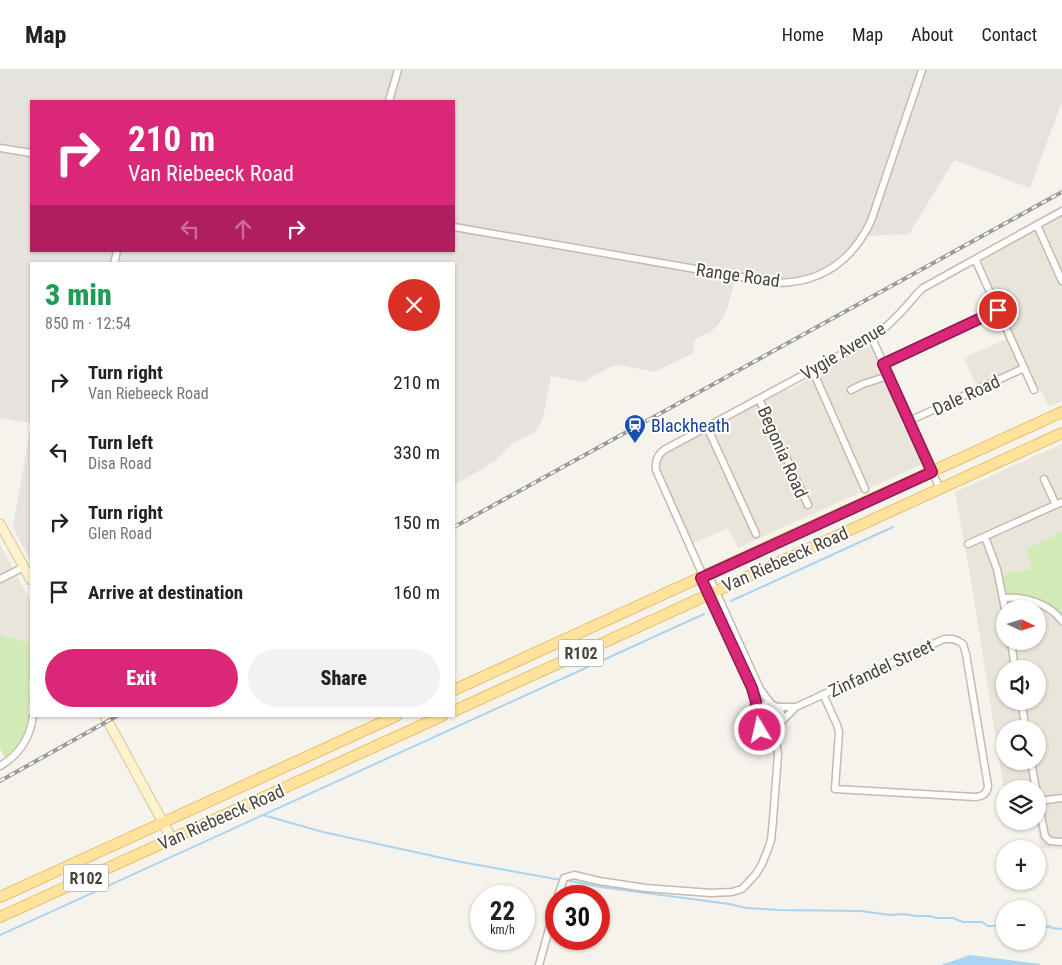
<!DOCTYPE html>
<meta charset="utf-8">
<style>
:root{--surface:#fff;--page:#f2f2f2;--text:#222;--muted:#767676;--line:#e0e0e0;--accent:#db2777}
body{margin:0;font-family:"Roboto Condensed",sans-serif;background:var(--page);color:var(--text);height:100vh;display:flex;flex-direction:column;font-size:19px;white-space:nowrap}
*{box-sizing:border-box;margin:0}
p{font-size:16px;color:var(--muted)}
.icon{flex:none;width:28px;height:28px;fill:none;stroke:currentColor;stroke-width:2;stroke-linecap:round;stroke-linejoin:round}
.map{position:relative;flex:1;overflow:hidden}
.details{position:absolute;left:30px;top:192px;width:425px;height:455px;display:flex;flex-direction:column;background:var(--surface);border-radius:0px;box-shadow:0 1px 4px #0004}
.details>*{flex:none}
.banner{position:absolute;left:30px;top:30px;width:425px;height:152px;border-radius:0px;box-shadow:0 1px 4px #0004;background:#db2777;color:#fff;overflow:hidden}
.needle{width:32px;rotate:94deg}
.controls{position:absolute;left:996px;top:530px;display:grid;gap:10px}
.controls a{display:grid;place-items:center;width:50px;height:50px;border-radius:50%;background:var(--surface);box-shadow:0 1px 4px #0004;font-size:25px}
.speed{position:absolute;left:470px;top:815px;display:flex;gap:10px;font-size:25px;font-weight:700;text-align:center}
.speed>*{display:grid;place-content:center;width:65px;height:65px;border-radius:50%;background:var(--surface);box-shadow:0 1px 4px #0004;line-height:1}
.speed small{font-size:12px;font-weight:400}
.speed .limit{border:8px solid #d22;background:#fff;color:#111}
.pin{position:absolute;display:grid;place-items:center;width:42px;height:42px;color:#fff;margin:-21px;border:2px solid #fff;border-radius:50%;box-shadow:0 1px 5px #0007}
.me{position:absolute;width:55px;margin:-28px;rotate:351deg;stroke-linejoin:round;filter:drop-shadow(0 0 4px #0008)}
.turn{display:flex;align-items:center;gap:18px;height:105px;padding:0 15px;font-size:22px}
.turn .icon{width:65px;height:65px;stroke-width:2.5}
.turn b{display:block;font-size:35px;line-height:42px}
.lanes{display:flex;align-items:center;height:48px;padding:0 15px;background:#0003;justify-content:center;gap:25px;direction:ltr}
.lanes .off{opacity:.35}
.round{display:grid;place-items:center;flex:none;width:52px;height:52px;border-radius:26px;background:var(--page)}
.overview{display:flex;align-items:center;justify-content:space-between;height:85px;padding:0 15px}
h1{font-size:30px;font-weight:800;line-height:38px;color:#1e9e55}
.primary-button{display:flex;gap:10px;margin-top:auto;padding:10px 15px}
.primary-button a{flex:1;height:58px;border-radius:30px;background:var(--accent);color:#fff;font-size:20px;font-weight:800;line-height:58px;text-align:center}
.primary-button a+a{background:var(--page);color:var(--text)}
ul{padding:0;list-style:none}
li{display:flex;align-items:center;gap:15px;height:70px;padding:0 15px}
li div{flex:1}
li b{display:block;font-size:19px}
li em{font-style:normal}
header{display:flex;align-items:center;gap:30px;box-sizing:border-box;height:70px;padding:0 25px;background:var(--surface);border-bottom:1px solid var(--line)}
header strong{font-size:24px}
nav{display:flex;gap:28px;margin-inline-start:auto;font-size:18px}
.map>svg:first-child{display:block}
.residential{fill:#eae5da;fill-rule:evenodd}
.industrial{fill:#e6e2dd;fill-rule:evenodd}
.green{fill:#d2eab5}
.water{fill:#a9d4f2}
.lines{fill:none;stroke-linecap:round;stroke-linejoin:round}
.stream{stroke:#a9d4f2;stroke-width:2}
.street-casing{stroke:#c2bbae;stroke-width:9}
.secondary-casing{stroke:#d6c79b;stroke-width:11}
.primary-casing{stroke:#e6c16a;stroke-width:12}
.street{stroke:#fff;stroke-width:6}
.secondary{stroke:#fff3cd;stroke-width:9}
.primary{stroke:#ffe39c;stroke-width:10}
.rail-casing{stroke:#9a9a9a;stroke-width:4}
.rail{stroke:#fff;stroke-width:2;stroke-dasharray:5.5;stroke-linecap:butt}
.route-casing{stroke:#8e194d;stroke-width:12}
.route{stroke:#db2777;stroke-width:9}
.labels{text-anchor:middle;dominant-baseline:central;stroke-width:4;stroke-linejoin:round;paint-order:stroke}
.shield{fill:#fff;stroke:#817c74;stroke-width:1}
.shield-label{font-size:16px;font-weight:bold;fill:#4b4439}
.street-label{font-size:18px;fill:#4b4439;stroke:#fff}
.transit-label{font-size:18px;fill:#164399;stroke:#fff;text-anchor:start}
</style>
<header>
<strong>Map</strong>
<nav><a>Home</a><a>Map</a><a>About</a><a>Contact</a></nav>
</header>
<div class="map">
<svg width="1062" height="895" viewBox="0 0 1062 895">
<rect width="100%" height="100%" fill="#f6f3ec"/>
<path class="residential" d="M1062,141V331L1050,336H1048L1041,320L1034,322L1023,298L978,319L964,288L1011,267L976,189Z
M874,274L927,392L738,478L728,458L690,475L657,400L660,384L786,315L788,320L851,285Z
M1062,374V779L1041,778L1036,751H1038V719H1005V726L970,504L955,422ZM1005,539H1038V571H1005ZM1005,599H1038V631H1005ZM1005,659H1038V691H1005Z
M0,475L31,531V573L0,565Z"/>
<path class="industrial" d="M0,0H1062V32L1030,118L954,90L909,164L865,166L824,203L776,213L735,209L728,236L724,246L718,255L710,262L695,269L693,283L654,302L620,295L610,297L584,312L551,306L544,343L541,352L536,361L512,374L494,392L454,415V194H31V353L0,348ZM31,31H454V181H31Z
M31,354V492L13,457Z"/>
<path class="green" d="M1062,462V547L1026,527L1007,523L1003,519L1001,505L1032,499L1026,479Z
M0,565L31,573V598L29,612L30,631L27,654L24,664L18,674L5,688L0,679Z"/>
<path class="water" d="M970,885L1040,894V895H941Z"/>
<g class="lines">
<path class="stream" d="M731,531L893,457
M263,745L323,762L456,791L561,810
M565,810L601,817L729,834L746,838L779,840L861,841L890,845L903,844L916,846H929L937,848H953L963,852H982L988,856H992L1005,854
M1038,859L1039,860L1048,856L1052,858L1062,859
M0,865L704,544"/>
<g class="street-casing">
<path id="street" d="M389,31L398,0
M0,78L31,83
M1037,155L1062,211
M454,157L776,213C822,213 852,191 871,151L922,0
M975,189L1034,320
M114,194L117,181
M872,268L940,419
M883,293L998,240
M812,299L865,419
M851,320L863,314L888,306
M759,329L808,435
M909,351L1024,298
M707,357L756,464
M1044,409L1056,435
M985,467L997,499L1005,539
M968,474L1062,432
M705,503L708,504L760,619L772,635
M0,509L24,497
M1003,528C1024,526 1049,533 1062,551
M1011,571L1015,599
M1021,631L1026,659
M754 648a14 14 0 1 1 28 0a14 14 0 1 1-28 0Z
M776,637H796
M756,640V633L752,618L701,508V501L700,499L656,400C655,392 657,385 664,380L872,268C881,261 889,255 896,247C906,238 913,227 923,218L1062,141
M782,651L796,637L944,569H953L958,571L963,574L966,584L988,716C987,724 983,726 975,727L835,719L839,662L837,655L823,624
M1031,691L1036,719
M0,696C19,685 30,668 33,646
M1038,730L1045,766L1050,771L1062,772
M1038,731L1062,728
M558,826L564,808L574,805L599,811L646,818L711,823L732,822L742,819L756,804L762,794L768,779L771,770L773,750L778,684L777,677L771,662
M539,895L556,834"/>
</g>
<g class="secondary-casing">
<path id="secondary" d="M0,454L31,510
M105,646L172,769"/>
</g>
<g class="primary-casing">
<path id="primary" d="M454,620L1062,342
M454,641L1062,363
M0,827L396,646
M0,847L442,646"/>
</g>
<use href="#street" class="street"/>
<use href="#secondary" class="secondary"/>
<use href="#primary" class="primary"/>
<g class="rail-casing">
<path id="rail" d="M454,457L1062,122
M0,711L117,646"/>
</g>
<use href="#rail" class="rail"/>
</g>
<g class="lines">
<g class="route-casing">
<path id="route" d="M760,660L754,652L756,632L752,618L701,508L932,402L883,294L998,240"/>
</g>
<use href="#route" class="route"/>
</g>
<defs>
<g id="station-pin" transform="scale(1.125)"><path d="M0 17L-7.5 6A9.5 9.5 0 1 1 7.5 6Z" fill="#1a4fb4" stroke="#fff"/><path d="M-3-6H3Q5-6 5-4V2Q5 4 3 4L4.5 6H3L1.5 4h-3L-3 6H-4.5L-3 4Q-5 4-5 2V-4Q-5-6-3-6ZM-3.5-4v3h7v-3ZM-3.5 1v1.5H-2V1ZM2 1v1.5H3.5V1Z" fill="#fff"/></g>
</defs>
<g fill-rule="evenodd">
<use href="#station-pin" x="635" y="355"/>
</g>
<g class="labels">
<g class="shield">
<rect x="558.5" y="569.5" width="45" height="27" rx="4"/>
<rect x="63.5" y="794.5" width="45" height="27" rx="4"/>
</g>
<g class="shield-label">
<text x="581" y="583">R102</text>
<text x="86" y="808">R102</text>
</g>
<g class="street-label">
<text transform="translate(738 205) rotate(8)">Range Road</text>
<text transform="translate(843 281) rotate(-31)">Vygie Avenue</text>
<text transform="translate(966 325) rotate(-25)">Dale Road</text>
<text transform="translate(783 382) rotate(66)">Begonia Road</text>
<text transform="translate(785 489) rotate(-24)">Van Riebeeck Road</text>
<text transform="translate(881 598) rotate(-25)">Zinfandel Street</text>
<text transform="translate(221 747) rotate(-24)">Van Riebeeck Road</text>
</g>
<g class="transit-label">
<text x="651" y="355">Blackheath</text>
</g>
</g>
</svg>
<div class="controls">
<a><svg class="needle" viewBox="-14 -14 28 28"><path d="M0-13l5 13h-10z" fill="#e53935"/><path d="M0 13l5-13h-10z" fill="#767676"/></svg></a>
<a><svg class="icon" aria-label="sound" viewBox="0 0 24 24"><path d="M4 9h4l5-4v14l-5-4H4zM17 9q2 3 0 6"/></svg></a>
<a><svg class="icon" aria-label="search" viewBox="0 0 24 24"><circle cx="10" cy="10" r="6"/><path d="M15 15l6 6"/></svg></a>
<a><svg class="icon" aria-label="layers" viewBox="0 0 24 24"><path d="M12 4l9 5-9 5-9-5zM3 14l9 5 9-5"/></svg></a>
<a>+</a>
<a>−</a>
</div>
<div class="speed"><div>22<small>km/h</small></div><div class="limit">30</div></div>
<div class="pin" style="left:998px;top:240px;background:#d93025"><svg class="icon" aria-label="arrive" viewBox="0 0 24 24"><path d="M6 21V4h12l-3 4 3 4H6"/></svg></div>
<svg class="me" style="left:760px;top:660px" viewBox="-20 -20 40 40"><circle r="17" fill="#db2777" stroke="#fff" stroke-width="3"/><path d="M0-11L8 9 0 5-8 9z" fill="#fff"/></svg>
<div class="banner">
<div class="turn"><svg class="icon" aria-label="right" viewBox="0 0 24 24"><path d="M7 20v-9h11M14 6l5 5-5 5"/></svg><div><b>210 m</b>Van Riebeeck Road</div></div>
<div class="lanes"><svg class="icon off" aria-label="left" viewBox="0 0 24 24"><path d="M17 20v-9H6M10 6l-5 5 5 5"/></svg><svg class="icon off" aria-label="ahead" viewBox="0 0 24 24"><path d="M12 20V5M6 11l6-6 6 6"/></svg><svg class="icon" aria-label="right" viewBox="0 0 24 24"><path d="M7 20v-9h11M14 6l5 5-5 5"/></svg></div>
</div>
<section class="details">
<div class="overview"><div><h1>3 min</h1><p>850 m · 12:54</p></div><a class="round" style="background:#d93025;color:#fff"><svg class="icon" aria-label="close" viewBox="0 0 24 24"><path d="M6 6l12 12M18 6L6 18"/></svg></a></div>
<ul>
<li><svg class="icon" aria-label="right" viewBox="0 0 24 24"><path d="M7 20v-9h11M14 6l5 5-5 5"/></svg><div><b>Turn right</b><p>Van Riebeeck Road</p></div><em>210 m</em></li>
<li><svg class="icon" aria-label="left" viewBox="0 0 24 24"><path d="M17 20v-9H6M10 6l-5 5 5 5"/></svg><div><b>Turn left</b><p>Disa Road</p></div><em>330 m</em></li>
<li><svg class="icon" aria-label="right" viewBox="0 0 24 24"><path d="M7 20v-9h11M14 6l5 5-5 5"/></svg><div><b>Turn right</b><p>Glen Road</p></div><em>150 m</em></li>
<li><svg class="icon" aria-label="arrive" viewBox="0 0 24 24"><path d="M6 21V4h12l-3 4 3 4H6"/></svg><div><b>Arrive at destination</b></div><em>160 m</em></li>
</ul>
<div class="primary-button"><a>Exit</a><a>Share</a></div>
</section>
</div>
